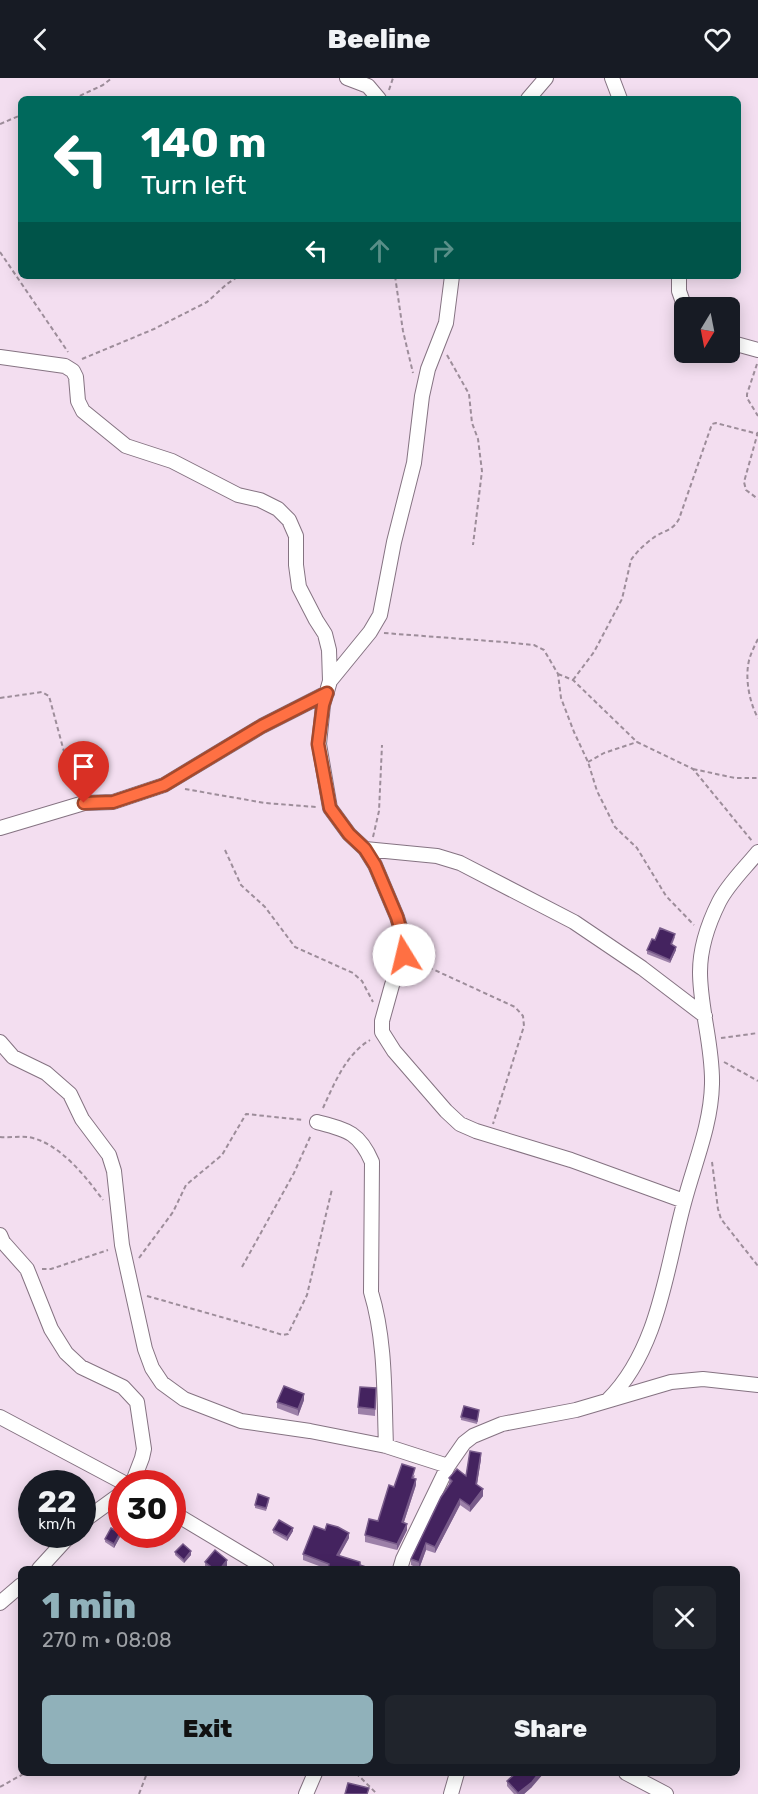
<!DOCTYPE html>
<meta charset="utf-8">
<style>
:root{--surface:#171b24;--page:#20242c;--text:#f1f3f6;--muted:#9ea1a6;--accent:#90b1ba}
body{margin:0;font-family:Rubik,sans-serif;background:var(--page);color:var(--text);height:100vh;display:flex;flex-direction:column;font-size:22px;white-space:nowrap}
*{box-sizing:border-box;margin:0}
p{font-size:20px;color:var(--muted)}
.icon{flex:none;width:33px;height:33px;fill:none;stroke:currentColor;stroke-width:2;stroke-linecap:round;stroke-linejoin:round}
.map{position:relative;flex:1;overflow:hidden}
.details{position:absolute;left:18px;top:1488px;width:722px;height:210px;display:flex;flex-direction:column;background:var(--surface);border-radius:9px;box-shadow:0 3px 15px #0003}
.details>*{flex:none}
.top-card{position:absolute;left:18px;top:18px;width:723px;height:183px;border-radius:9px;box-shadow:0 3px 15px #0003;background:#00695c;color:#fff;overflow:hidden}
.needle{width:39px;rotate:190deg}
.controls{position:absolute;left:674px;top:219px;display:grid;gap:12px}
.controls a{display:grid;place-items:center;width:66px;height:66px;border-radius:9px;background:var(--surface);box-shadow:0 3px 15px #0003;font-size:30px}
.speed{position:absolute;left:18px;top:1392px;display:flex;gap:12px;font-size:30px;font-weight:700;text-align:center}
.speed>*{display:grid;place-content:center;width:78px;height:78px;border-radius:50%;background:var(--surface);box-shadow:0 3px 15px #0003;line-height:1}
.speed small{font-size:15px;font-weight:400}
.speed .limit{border:9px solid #d22;background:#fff;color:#111}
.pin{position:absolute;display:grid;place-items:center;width:51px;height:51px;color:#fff;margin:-62px -26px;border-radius:50% 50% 50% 0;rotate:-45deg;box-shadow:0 0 6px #0007}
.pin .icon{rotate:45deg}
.me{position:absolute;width:66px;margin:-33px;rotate:351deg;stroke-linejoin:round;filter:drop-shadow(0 0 4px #0008)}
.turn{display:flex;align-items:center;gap:21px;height:126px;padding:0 24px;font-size:27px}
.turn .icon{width:78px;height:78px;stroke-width:2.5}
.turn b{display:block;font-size:42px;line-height:51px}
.lanes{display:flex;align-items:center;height:57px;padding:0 24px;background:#0003;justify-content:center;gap:30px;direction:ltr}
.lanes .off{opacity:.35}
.round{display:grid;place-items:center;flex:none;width:63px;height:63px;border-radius:9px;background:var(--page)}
.overview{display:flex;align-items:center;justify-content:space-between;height:102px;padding:0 24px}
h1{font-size:36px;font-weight:800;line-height:45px;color:var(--accent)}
.action{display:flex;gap:12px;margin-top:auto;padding:12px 24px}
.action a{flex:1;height:69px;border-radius:9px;background:var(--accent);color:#111;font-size:24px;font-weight:800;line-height:69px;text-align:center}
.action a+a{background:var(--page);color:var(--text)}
header{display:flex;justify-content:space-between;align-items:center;height:78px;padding:0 24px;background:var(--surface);font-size:27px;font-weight:800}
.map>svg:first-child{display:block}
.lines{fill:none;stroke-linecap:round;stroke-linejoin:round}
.minor-casing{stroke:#857382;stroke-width:16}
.path{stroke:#9d8d9a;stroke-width:2;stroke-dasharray:4.5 3;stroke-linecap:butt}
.minor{stroke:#fff;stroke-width:14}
.wall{fill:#9c80a8}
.shaded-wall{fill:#785b8a}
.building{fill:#44235f;stroke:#785b8a;stroke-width:1.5}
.route-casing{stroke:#a6492c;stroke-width:15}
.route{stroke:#ff7043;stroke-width:10}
</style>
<header><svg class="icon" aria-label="back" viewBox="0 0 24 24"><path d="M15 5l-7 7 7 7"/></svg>Beeline<svg class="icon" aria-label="heart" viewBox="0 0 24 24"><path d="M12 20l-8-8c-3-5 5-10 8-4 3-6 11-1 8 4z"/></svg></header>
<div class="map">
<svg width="758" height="1716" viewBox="0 0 758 1716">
<rect width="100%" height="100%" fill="#f3def0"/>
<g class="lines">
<g class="minor-casing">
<path id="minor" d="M347,0L368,8L379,21
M612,0L620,21
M528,21L546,0
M452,198L446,245L428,291L422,318L414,385L394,464L380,537L370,554L330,603L323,627L319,666L330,730L349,756L365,771L375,787L397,839L403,859L404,877L392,907L382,943V954L394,973L446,1033L460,1046L476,1053L571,1082L684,1123
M679,198V213L685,230
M729,264L758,272
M0,279L65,288L73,293L76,299L78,323L83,333L126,368L172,383L238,417L260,422L278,431L289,442L296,458V487L299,509L316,542L325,556L329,572L330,603
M0,750L84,725L113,724L164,707L262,648L327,615
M365,771L437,778L460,785L574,844L642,890L705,938
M0,964L13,979L46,995L70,1016L82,1041L109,1077L114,1093L122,1167L145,1271L152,1290L162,1305L184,1321L241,1343L310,1353L386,1368L448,1388
M317,1044C347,1052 359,1054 372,1084L371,1214C386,1263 384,1318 386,1368
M0,1157L3,1164L27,1191L51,1251L66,1275L81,1289L123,1309L137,1324L144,1371L142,1380L132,1406
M608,1322C659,1271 666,1191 684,1125C694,1086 711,1048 712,1006C713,968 700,931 700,894C700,869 708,846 719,824C728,806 745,790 758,774
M0,1339L126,1406
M172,1434L267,1491
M82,1444L122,1415
M39,1491L71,1456
M400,1491L403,1481L448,1388L464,1365L473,1358L502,1346L576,1332L671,1304L703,1301L758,1307
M0,1525L21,1507
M626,1695L666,1716
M306,1716L315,1695
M451,1716L457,1695"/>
</g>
<path class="path" d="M389,12L393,0
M73,21L103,7L112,0
M0,46L21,37
M0,174L68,274
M395,198L403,253L413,295
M447,277L469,316L472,345L478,361L482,393L473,467
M82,281L154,251L207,224L227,206L239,198
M757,286L747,316V320L758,338
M758,354L744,404L746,412L758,421
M384,555L503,564L534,567L544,572L558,596L561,620L574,654L588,684L597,713L615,749L637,770L666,818L694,847
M758,561C755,567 752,573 750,579C744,597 749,624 758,640
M558,596L573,602L637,664L693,691L752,763
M573,602L594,574L622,521L631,482C637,473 647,464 656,458C666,452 673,452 679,441L712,346L716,345L758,356
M0,620L42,614L49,618L66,681L79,714
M588,684L604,675L637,664
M693,691L735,700H758
M185,711L265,725L316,729
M373,759L379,733L382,667
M225,772L241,807L265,829L295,869L353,895L362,903L373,924
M415,883L515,929L523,938L524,948L493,1046
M721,960L758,955
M724,984L758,1003
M323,1030C334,1006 346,976 370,962
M0,1059C9,1060 20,1058 28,1059C59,1064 86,1099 103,1122
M712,1084L718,1131L721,1141L758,1188
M139,1180L173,1134L186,1107L222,1077L246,1036L304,1042
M242,1189L294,1095L311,1057
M42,1191H51L108,1172
M147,1218L260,1250L283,1257L288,1256L307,1217L332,1111
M356,1695L377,1716
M0,1709L25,1695
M139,1716L147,1695"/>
<use href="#minor" class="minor"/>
</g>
<path class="wall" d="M675,859L672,867L676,872L670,885L647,876V872L655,862Z
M376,1310L375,1338L358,1336V1329Z
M304,1322L298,1338L277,1330V1324Z
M479,1335L477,1346L461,1342V1339Z
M481,1381L477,1407L483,1418L470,1434L460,1427L435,1475L426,1472L419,1491L411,1487V1481L449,1407V1400L466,1398Z
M415,1397L414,1400L416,1407L404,1444L407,1452L397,1472L365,1464V1457L378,1443L394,1409Z
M269,1423L266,1433L255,1430V1427Z
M273,1452L293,1453L287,1463L273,1455Z
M120,1459L114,1470L105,1464V1461Z
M349,1460L339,1477L366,1491H327L303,1482V1476Z
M175,1474L191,1477L184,1485L175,1477Z
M205,1484L227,1489L226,1491H205Z
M507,1703L532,1709L524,1716H514L507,1708Z"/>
<path class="shaded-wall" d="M676,869V872L670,885V882Z
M304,1316V1322L298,1338V1331Z
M481,1375V1381L476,1412V1406Z
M416,1401V1407L402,1450V1444Z
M483,1411V1418L470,1434V1428Z
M460,1421V1427L435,1475V1469Z
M407,1446V1452L397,1472V1466Z
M293,1450V1453L287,1463V1459Z
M120,1455V1459L114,1470V1466Z
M349,1455V1460L337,1482V1477Z
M426,1465V1472L419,1491V1484Z
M191,1473V1477L184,1485V1482Z
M227,1482V1489L226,1491H220Z
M539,1695H544L532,1709L524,1716H518Z"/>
<path class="building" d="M660,850L675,856L671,866L676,869L670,882L647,872L652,861L655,862Z
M284,1308L304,1316L298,1331L277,1324Z
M360,1309L376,1310L375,1331L358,1329Z
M464,1328L479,1332L477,1343L461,1339Z
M470,1373L481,1375L476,1406L483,1411L470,1428L460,1421L435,1469L426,1465L419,1484L411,1481L441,1419L452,1403L449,1400L457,1391L466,1398Z
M402,1386L415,1390L412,1400L416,1401L402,1444L407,1446L397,1466L365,1457L369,1441L378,1443L389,1407L394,1409Z
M258,1416L269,1420L266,1430L255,1427Z
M279,1442L293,1450L287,1459L273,1452Z
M327,1446L338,1449L349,1455L337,1477L360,1484V1487L366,1489V1491H328L329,1486L303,1476L314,1448L325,1452Z
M111,1450L120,1455L114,1466L105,1461Z
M183,1466L191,1473L184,1482L175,1474Z
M215,1472L227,1482L220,1491H214L205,1484Z
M516,1695H539L532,1704L518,1715L507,1703Z
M348,1705L369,1710L367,1716H345Z"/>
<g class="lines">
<g class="route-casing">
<path id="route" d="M84,725L113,724L164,707L262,648L327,615L323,627L318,666L330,730L349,756L365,771L375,787L397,839L403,860L404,877"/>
</g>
<use href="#route" class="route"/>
</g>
</svg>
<div class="controls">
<a><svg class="needle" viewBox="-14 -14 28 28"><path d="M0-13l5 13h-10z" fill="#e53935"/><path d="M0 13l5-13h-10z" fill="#9ea1a6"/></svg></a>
</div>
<div class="speed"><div>22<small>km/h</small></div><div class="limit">30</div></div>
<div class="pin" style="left:84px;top:725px;background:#d93025"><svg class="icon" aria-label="arrive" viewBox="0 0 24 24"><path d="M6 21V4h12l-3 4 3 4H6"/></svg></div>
<svg class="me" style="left:404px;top:877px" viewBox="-20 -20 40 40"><circle r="19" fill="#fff"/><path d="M0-13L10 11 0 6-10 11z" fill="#ff7043"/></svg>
<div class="top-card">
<div class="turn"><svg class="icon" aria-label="left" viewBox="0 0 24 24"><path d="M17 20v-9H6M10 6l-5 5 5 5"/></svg><div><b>140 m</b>Turn left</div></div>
<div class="lanes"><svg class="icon" aria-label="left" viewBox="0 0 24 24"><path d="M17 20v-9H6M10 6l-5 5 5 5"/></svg><svg class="icon off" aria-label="ahead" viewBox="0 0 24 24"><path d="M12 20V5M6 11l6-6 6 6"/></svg><svg class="icon off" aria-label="right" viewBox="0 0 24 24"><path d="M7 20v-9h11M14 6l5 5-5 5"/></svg></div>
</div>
<section class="details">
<div class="overview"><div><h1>1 min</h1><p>270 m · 08:08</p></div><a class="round"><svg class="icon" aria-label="close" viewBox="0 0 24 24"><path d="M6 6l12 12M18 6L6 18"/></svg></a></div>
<div class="action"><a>Exit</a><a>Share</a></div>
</section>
</div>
